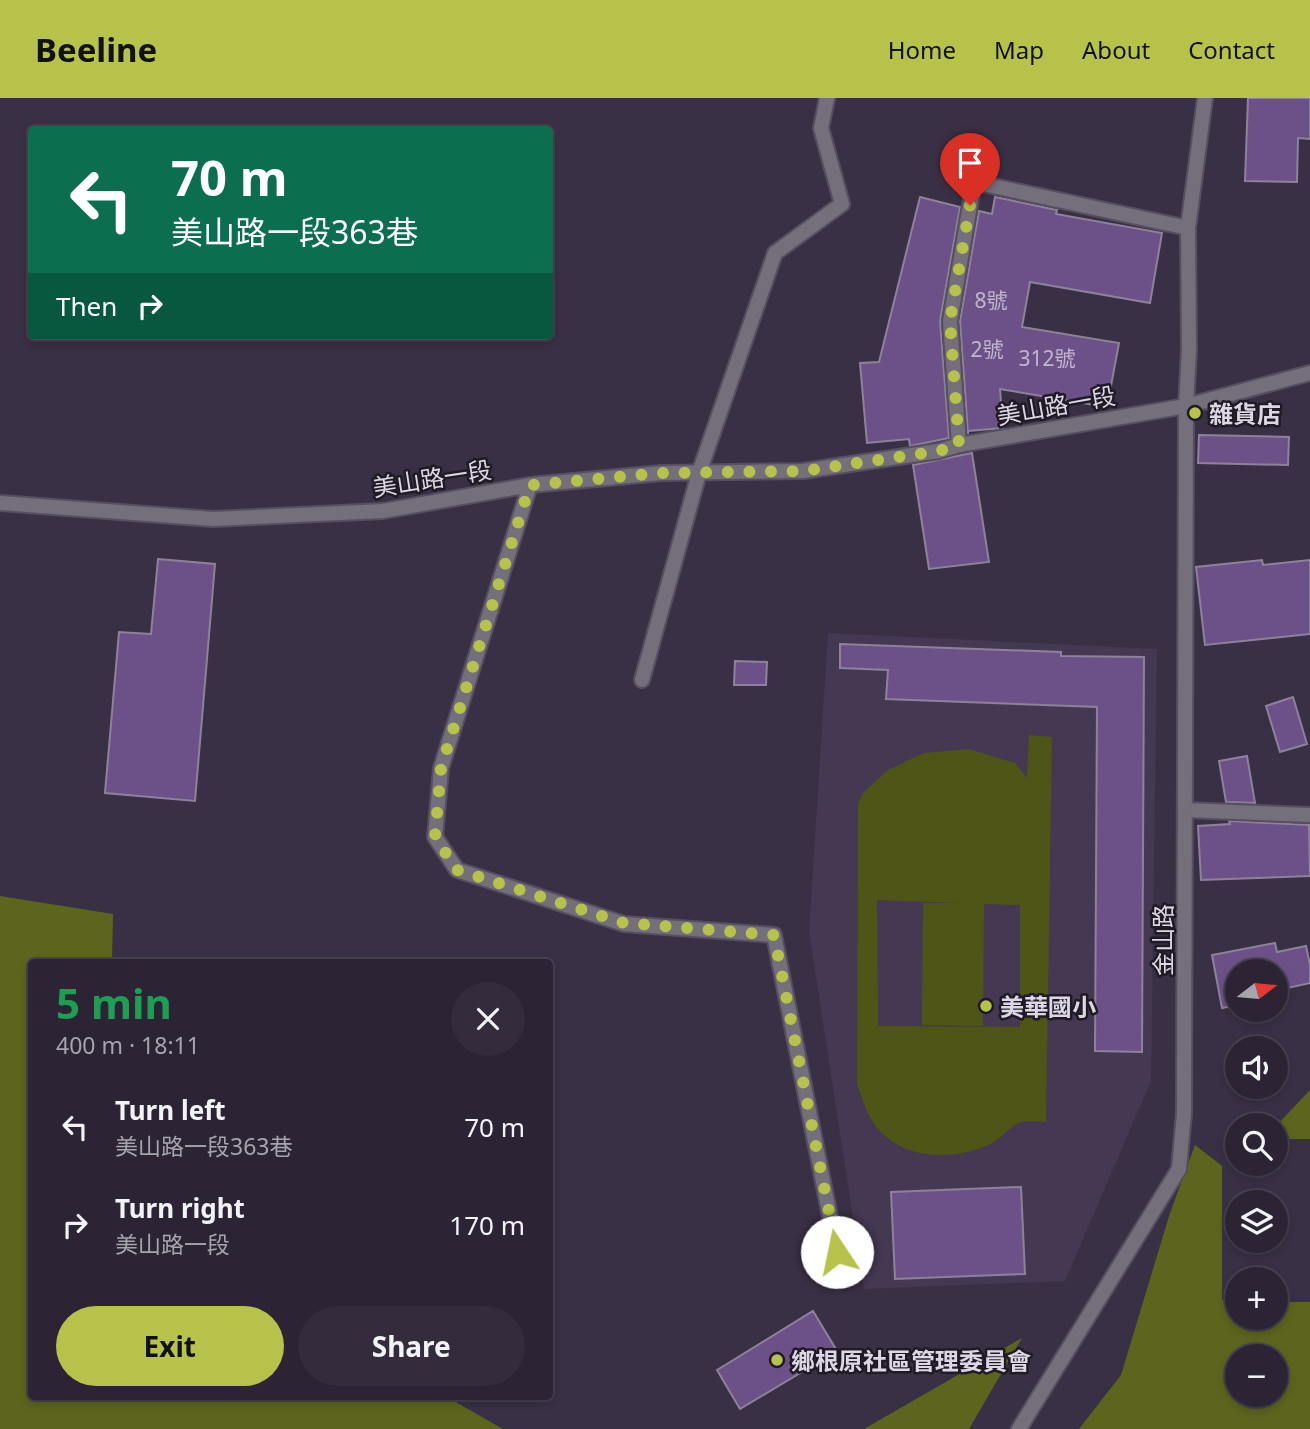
<!DOCTYPE html>
<meta charset="utf-8">
<style>
:root{--surface:#2c2434;--page:#342c3c;--text:#f1f3f6;--muted:#a6a4ac;--line:#48414f;--accent:#b6c249}
body{margin:0;font-family:"Noto Sans","Noto Sans TC",sans-serif;background:var(--page);color:var(--text);height:100vh;display:flex;flex-direction:column;font-size:26px;white-space:nowrap}
*{box-sizing:border-box;margin:0}
p{font-size:23px;color:var(--muted)}
.icon{flex:none;width:38px;height:38px;fill:none;stroke:currentColor;stroke-width:2;stroke-linecap:round;stroke-linejoin:round}
.map{position:relative;flex:1;overflow:hidden}
.panel{position:absolute;left:28px;top:861px;width:525px;height:441px;display:flex;flex-direction:column;background:var(--surface);border-radius:7px;box-shadow:0 4px 10px #0003,0 0 0 2px var(--line)}
.panel>*{flex:none}
.guide{position:absolute;left:28px;top:28px;width:525px;height:214px;border-radius:7px;box-shadow:0 4px 10px #0003,0 0 0 2px var(--line);background:#0b6e4f;color:#fff;overflow:hidden}
.needle{width:46px;rotate:74deg}
.buttons{position:absolute;left:1225px;top:861px;display:grid;gap:14px}
.buttons a{display:grid;place-items:center;width:63px;height:63px;border-radius:50%;background:var(--surface);box-shadow:0 4px 10px #0003,0 0 0 2px var(--line);font-size:35px}
.pin{position:absolute;display:grid;place-items:center;width:60px;height:60px;color:#fff;margin:-72px -30px;border-radius:50% 50% 50% 0;rotate:-45deg;box-shadow:0 0 7px #0007}
.pin .icon{rotate:45deg}
.me{position:absolute;width:77px;margin:-38px;rotate:349deg;stroke-linejoin:round;filter:drop-shadow(0 0 5px #0008)}
.turn{display:flex;align-items:center;gap:24px;height:147px;padding:0 28px;font-size:32px}
.turn .icon{width:91px;height:91px;stroke-width:2.5}
.turn b{display:block;font-size:49px;line-height:60px}
.then{display:flex;align-items:center;height:66px;padding:0 28px;background:#0003;gap:14px;font-size:26px}
.round{display:grid;place-items:center;flex:none;width:74px;height:74px;border-radius:37px;background:var(--page)}
.headline{display:flex;align-items:center;justify-content:space-between;height:119px;padding:0 28px}
h1{font-size:42px;font-weight:700;line-height:52px;color:#1e9e55}
.button{display:flex;gap:14px;margin-top:auto;padding:14px 28px}
.button a{flex:1;height:80px;border-radius:42px;background:var(--accent);color:#111;font-size:28px;font-weight:700;line-height:80px;text-align:center}
.button a+a{background:var(--page);color:var(--text)}
ul{padding:0;list-style:none}
li{display:flex;align-items:center;gap:21px;height:98px;padding:0 28px}
li div{flex:1}
li b{display:block;font-size:26px}
li em{font-style:normal}
header{display:flex;align-items:center;gap:42px;box-sizing:border-box;height:98px;padding:0 35px;background:var(--accent);color:#111}
header strong{font-size:33px}
nav{display:flex;gap:38px;margin-inline-start:auto;font-size:24px}
.map>svg:first-child{display:block}
.built{fill:#453853}
.green{fill:#4f5517;fill-rule:evenodd}
.forest{fill:#5d641d;fill-rule:evenodd}
.building{fill:#6c5189;stroke:#8d829a;stroke-width:2}
.lines{fill:none;stroke-linecap:round;stroke-linejoin:round}
.service-casing{stroke:#574e62;stroke-width:18}
.minor-casing{stroke:#574e62;stroke-width:18}
.tertiary-casing{stroke:#574e62;stroke-width:18}
.service{stroke:#746f7a;stroke-width:14}
.minor{stroke:#746f7a;stroke-width:14}
.tertiary{stroke:#746f7a;stroke-width:14}
.route{stroke:#b6c249;stroke-width:12;stroke-dasharray:0 21.6}
.poi-dot{fill:#b6c249;stroke:#1f1a24;stroke-width:2.5}
.labels{text-anchor:middle;dominant-baseline:central;stroke-width:5;stroke-linejoin:round;paint-order:stroke}
.number-label{font-size:21px;fill:#c1b6ce}
.street-label{font-size:24px;fill:#ddd7e5;stroke:#1f1a24}
.poi-label{font-size:24px;font-weight:bold;fill:#ddd7e5;stroke:#1f1a24;text-anchor:start}
</style>
<header>
<strong>Beeline</strong>
<nav><a>Home</a><a>Map</a><a>About</a><a>Contact</a></nav>
</header>
<div class="map">
<svg width="1310" height="1331" viewBox="0 0 1310 1331">
<rect width="100%" height="100%" fill="#3a3045"/>
<path class="built" d="M828,535L1157,551L1151,983L1065,1183L864,1191L809,833Z"/>
<path class="green" d="M1029,637L1052,639L1046,1024C1038,1024 1026,1022 1019,1025C1008,1030 1000,1042 988,1047C952,1063 905,1062 877,1030C867,1017 862,1001 857,986L858,706L864,694L888,672L924,655L968,651L1015,665L1027,680ZM877,802L961,805H923L922,927L983,928L984,806L1020,807V929L878,928Z"/>
<path class="forest" d="M0,798L113,816L112,864H32V1298L447,1299L503,1331H0Z
M1310,992V1041H1276V1028Z
M1195,1047L1222,1068V1202L1237,1203V1220H1276V1204H1310V1331H1079L1121,1277L1170,1115ZM1237,1258H1276V1297H1237Z
M1022,1240L969,1331H864Z"/>
<path class="building" d="M1248,0H1310V41L1298,40L1297,84L1245,83Z
M920,99L960,109L940,223L949,340L910,348L909,341L867,345L860,265L879,264Z
M995,99L1057,112L1056,116L1162,135L1150,205L1030,184L1022,229L1119,245L1107,309L1000,291L1003,330L968,333V336L960,223L979,113L992,116Z
M1199,337L1289,339L1288,367L1198,365Z
M972,355L989,464L929,471L913,367Z
M158,461L215,466L195,703L105,695L119,534L151,536Z
M1262,462L1263,467L1310,462V536L1205,547L1196,469Z
M840,546L1061,554V558L1144,559L1142,954L1095,953L1097,609L886,601L888,572L840,570Z
M735,563L767,564L766,587H734Z
M1293,599L1307,646L1280,654L1266,608Z
M1247,658L1255,705L1226,704L1219,663Z
M1229,723L1309,727L1310,778L1201,782L1198,728L1230,726Z
M1275,845L1277,854L1306,848L1310,867V885L1283,891L1284,897L1276,899V873H1237V907L1222,910L1212,857Z
M1021,1089L1025,1176L895,1181L891,1094Z
M813,1213L837,1253L740,1311L717,1272Z"/>
<g class="lines">
<g class="service-casing">
<path id="service" d="M1186,308L1310,275
M959,347L950,223L974,84L1188,130
M530,387L441,670L435,739L457,772L624,826L774,837L837,1154
M642,582L699,375L775,155L842,106L821,30L827,0
M1186,712L1310,717"/>
</g>
<g class="minor-casing">
<path id="minor" d="M1019,1331L1179,1071L1184,1015L1186,308"/>
</g>
<g class="tertiary-casing">
<path id="tertiary" d="M0,405L213,421L383,413L530,387L662,375L803,373L939,353L959,347L1186,308L1189,252L1188,130L1205,0"/>
</g>
<use href="#service" class="service"/>
<use href="#minor" class="minor"/>
<use href="#tertiary" class="tertiary"/>
</g>
<g class="lines">
<path class="route" d="M837,1154L774,837L624,825L457,772L435,739L441,670L530,387L662,375L803,373L939,353L959,347L950,223L970,107"/>
</g>
<g class="poi-dot">
<circle cx="1195" cy="315" r="7"/>
<circle cx="986" cy="908" r="7"/>
<circle cx="777" cy="1262" r="7"/>
</g>
<g class="labels">
<g class="number-label">
<text x="991" y="202">8號</text>
<text x="987" y="251">2號</text>
<text x="1047" y="260">312號</text>
</g>
<g class="street-label">
<text transform="translate(1056 307) rotate(-10)">美山路一段</text>
<text transform="translate(432 380) rotate(-9)">美山路一段</text>
<text transform="translate(1162 842) rotate(-90)">金山路</text>
</g>
<g class="poi-label">
<text x="1209" y="315">雜貨店</text>
<text x="1000" y="908">美華國小</text>
<text x="791" y="1262">鄉根原社區管理委員會</text>
</g>
</g>
</svg>
<div class="buttons">
<a><svg class="needle" viewBox="-14 -14 28 28"><path d="M0-13l5 13h-10z" fill="#e53935"/><path d="M0 13l5-13h-10z" fill="#a6a4ac"/></svg></a>
<a><svg class="icon" aria-label="sound" viewBox="0 0 24 24"><path d="M4 9h4l5-4v14l-5-4H4zM17 9q2 3 0 6"/></svg></a>
<a><svg class="icon" aria-label="search" viewBox="0 0 24 24"><circle cx="10" cy="10" r="6"/><path d="M15 15l6 6"/></svg></a>
<a><svg class="icon" aria-label="layers" viewBox="0 0 24 24"><path d="M12 4l9 5-9 5-9-5zM3 14l9 5 9-5"/></svg></a>
<a>+</a>
<a>−</a>
</div>
<div class="pin" style="left:970px;top:107px;background:#d93025"><svg class="icon" aria-label="arrive" viewBox="0 0 24 24"><path d="M6 21V4h12l-3 4 3 4H6"/></svg></div>
<svg class="me" style="left:837px;top:1154px" viewBox="-20 -20 40 40"><circle r="19" fill="#fff"/><path d="M0-13L10 11 0 6-10 11z" fill="#b6c249"/></svg>
<div class="guide">
<div class="turn"><svg class="icon" aria-label="left" viewBox="0 0 24 24"><path d="M17 20v-9H6M10 6l-5 5 5 5"/></svg><div><b>70 m</b>美山路一段363巷</div></div>
<div class="then">Then<svg class="icon" aria-label="right" viewBox="0 0 24 24"><path d="M7 20v-9h11M14 6l5 5-5 5"/></svg></div>
</div>
<section class="panel">
<div class="headline"><div><h1>5 min</h1><p>400 m · 18:11</p></div><a class="round"><svg class="icon" aria-label="close" viewBox="0 0 24 24"><path d="M6 6l12 12M18 6L6 18"/></svg></a></div>
<ul>
<li><svg class="icon" aria-label="left" viewBox="0 0 24 24"><path d="M17 20v-9H6M10 6l-5 5 5 5"/></svg><div><b>Turn left</b><p>美山路一段363巷</p></div><em>70 m</em></li>
<li><svg class="icon" aria-label="right" viewBox="0 0 24 24"><path d="M7 20v-9h11M14 6l5 5-5 5"/></svg><div><b>Turn right</b><p>美山路一段</p></div><em>170 m</em></li>
</ul>
<div class="button"><a>Exit</a><a>Share</a></div>
</section>
</div>
